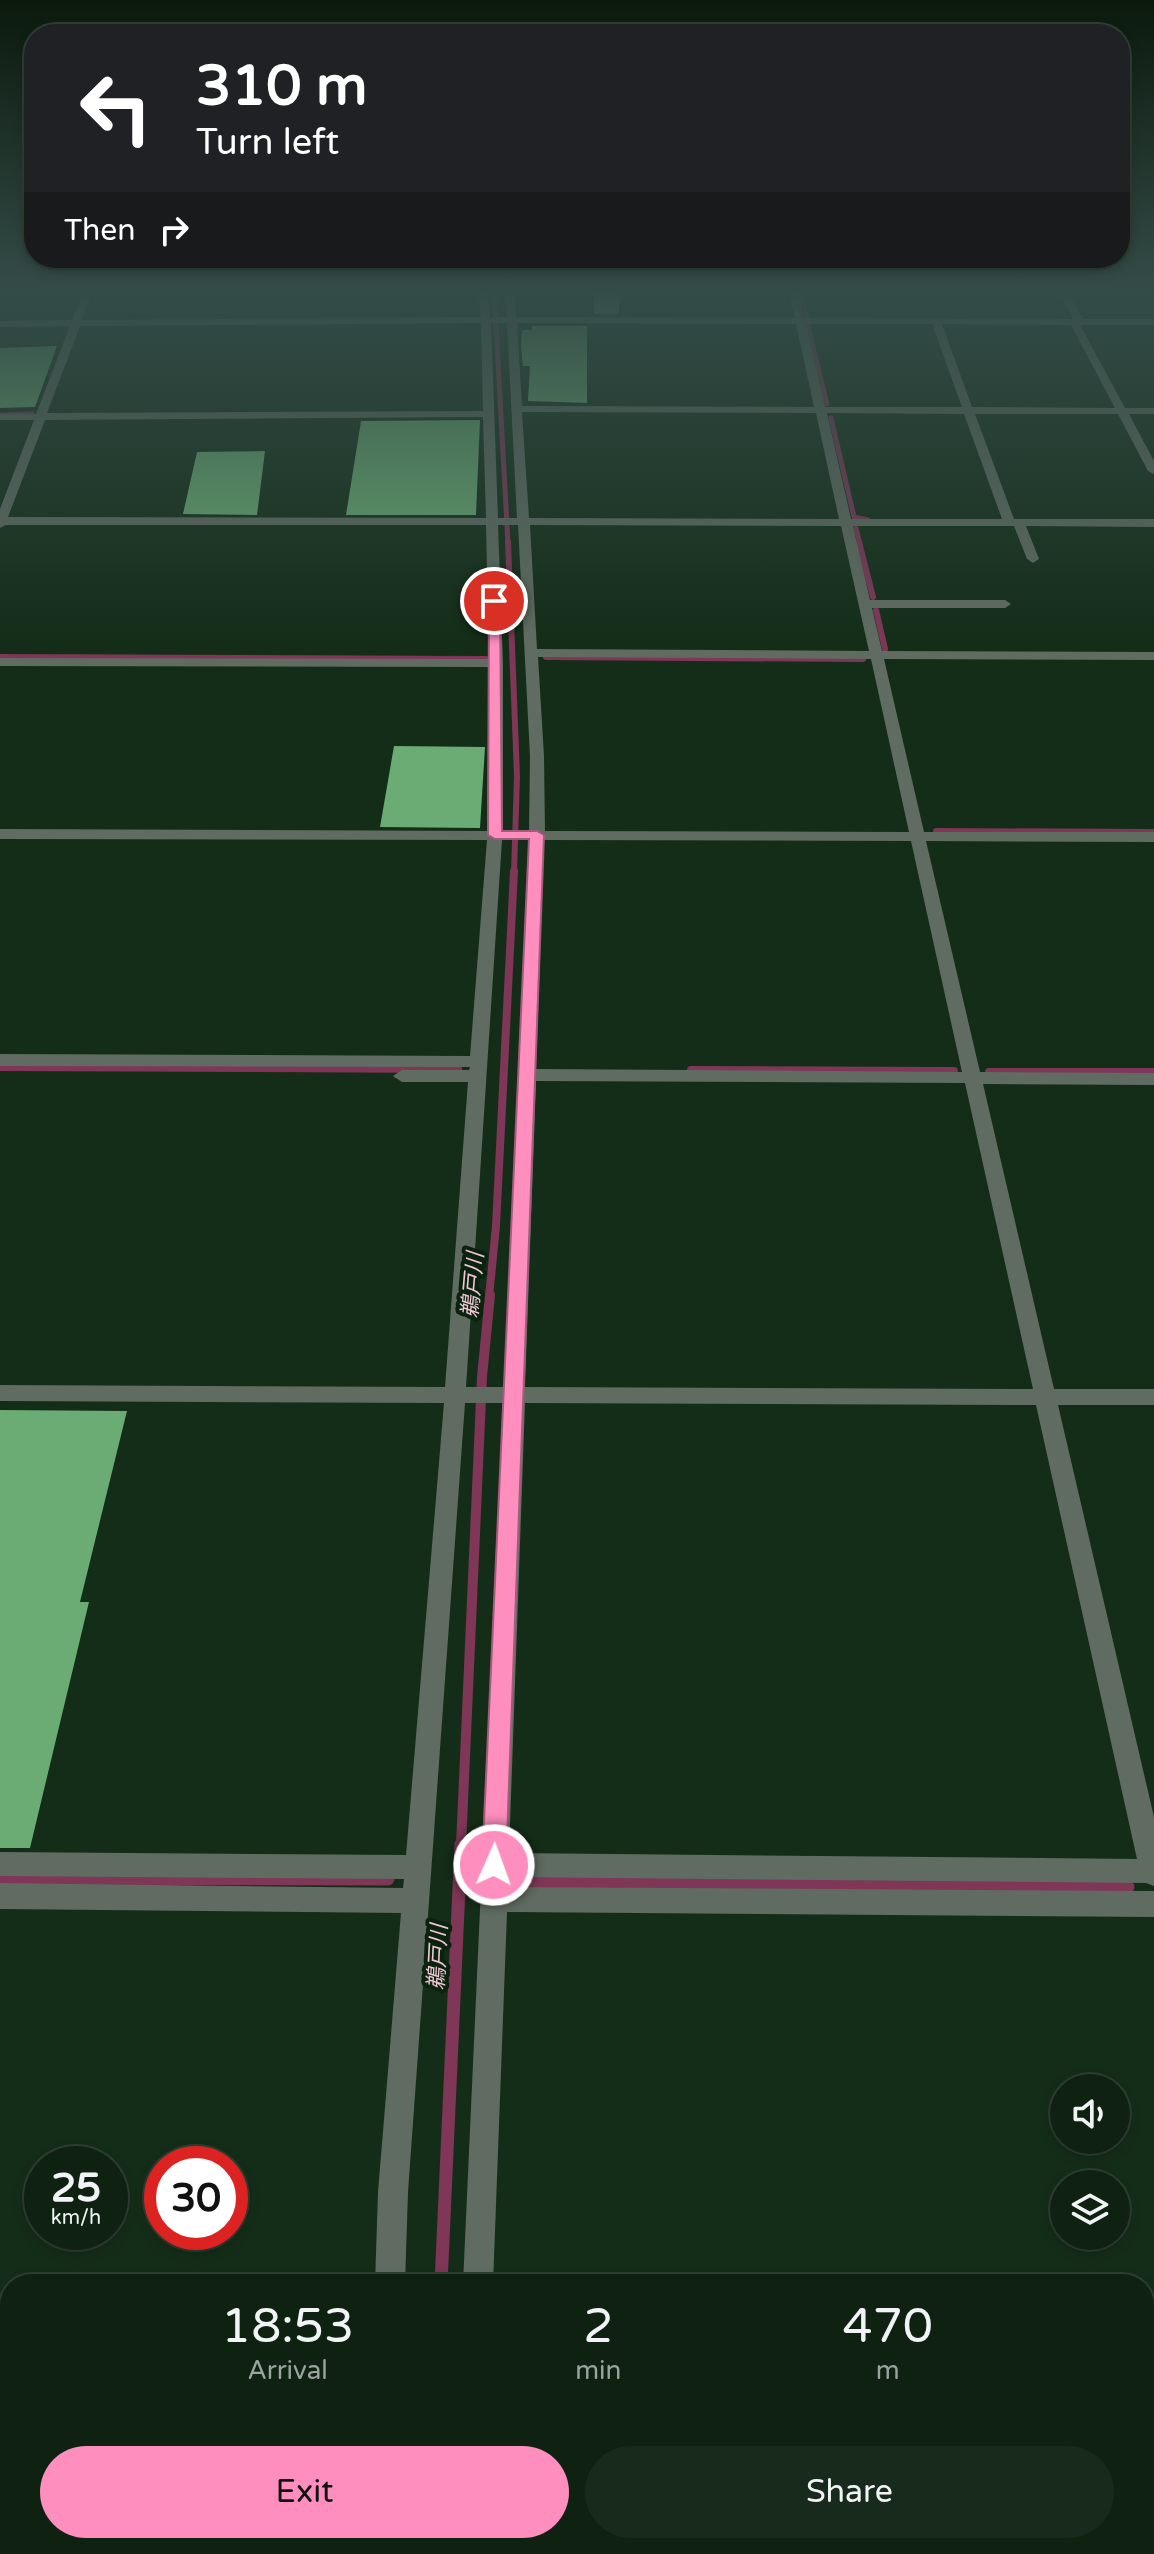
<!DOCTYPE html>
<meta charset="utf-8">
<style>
:root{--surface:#0f2212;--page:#182a1b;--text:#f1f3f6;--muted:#9ba49f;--line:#2f3f32;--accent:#fd8ebe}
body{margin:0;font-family:"Varela Round","Noto Sans JP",sans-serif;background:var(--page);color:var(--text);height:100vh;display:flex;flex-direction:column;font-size:30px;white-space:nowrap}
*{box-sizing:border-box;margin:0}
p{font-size:26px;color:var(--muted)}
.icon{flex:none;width:44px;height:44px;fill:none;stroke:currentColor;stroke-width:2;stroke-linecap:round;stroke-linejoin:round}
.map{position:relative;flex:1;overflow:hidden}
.side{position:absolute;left:0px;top:2274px;width:1154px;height:280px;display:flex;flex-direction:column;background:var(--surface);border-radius:32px 32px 0 0;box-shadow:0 4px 12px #0003,0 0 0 2px var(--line)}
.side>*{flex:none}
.banner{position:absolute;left:24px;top:24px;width:1106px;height:244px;border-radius:32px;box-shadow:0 4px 12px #0003,0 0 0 2px var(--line);background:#202124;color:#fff;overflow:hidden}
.buttons{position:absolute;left:1050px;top:2074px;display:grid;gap:16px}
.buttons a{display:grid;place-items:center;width:80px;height:80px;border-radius:50%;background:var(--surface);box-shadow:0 4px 12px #0003,0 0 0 2px var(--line);font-size:40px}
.speed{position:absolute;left:24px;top:2146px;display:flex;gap:16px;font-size:40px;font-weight:700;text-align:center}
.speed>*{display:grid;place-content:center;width:104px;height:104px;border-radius:50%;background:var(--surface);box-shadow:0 4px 12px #0003,0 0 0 2px var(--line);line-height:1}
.speed small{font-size:20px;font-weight:400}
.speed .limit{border:12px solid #d22;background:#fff;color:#111}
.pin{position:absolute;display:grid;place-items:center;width:68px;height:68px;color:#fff;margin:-34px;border:4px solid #fff;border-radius:50%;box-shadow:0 2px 8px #0007}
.me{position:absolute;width:88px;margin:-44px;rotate:2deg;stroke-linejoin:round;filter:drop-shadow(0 0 6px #0008)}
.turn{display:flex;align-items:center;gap:28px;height:168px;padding:0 40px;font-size:36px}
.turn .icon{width:104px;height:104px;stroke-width:2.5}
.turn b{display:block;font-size:56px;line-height:68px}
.then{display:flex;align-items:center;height:76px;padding:0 40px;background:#0003;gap:16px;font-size:30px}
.eta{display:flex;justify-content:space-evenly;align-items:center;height:136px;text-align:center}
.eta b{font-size:48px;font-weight:600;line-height:56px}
.cta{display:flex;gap:16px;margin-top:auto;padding:16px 40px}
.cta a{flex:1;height:92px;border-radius:48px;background:var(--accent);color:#111;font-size:32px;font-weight:600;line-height:92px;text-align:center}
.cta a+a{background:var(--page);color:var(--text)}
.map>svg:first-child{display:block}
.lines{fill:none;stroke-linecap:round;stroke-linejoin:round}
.stream-far4{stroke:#7f3657;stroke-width:5}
.stream-far3{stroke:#7f3657;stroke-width:6}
.stream-far2{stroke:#7f3657;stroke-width:8}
.stream-far1{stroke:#7f3657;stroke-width:10}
.stream{stroke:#7f3657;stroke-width:13}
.building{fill:#6aac73}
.minor{fill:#606c61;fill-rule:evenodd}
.route{fill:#fd8ebe;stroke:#a45c7c;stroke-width:2}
.labels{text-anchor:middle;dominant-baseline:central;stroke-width:8;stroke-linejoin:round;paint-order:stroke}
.water-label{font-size:22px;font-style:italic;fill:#f2c6d6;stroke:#0a230f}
</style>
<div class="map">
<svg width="1154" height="2554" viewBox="0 0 1154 2554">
<rect width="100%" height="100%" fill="#142d18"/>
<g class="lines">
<path class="stream-far4" d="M494,289L508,544
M800,289L807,318
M808,326L827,404
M0,415L32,414
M831,418L854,517L868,520
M856,528L860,544"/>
<path class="stream-far3" d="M508,542L517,776L514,873
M859,542L873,597
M876,610L885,649
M0,657L486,659
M546,657L863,659
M936,831L1154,832"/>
<path class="stream-far2" d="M0,1067L458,1069
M691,1070L954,1071
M989,1072H1154
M489,1297L496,1226L514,871"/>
<path class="stream-far1" d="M461,1846L482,1377L490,1295"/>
<path class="stream" d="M0,1878L388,1879
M521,1881L1128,1887
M441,2284L461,1844
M461,2544L463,2554"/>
</g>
<path class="building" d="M594,289H619V314H594Z
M532,326H587V403L528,401L530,366H523L521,346L522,330H532Z
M57,346L35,407L0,408V348Z
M480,420L476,515H346L361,421Z
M265,451L257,515L183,514L197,452Z
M394,746L485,747L480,828L380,827Z
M0,1410L127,1411L80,1602H89L30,1848H0Z"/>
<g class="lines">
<path class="minor" d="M85,289H94L82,320L481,317L478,289H487L490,317H507L505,289H514L516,317L795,318L788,289H797L804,318L1073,319L1057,289H1066L1083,319H1154V325H1080L1125,408H1154V414H1129L1154,461V474L1148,471L1118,414H975L1014,519H1154V527L1026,526L1039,559L1033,563L1027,559L1014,526H853L870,600H1005L1011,604L1005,608H872L882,651L1154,652V660L884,659L924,832H1154V842L926,841L980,1072L1154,1073V1085L983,1084L1054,1389H1154V1405H1058L1154,1817V1886L1146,1883L508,1877L507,1887L1154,1891V1917L507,1912L493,2284H463L503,1403H465L408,2192L405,2284H375L378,2192L401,1913L0,1909V1883L403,1888L404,1879L0,1876V1852L406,1855L444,1403L0,1401V1385L445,1387L468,1082H402L393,1076L402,1070H469L470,1067L0,1066V1054L470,1056L487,840L0,839V829L487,831L489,667L0,666V658L489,659L486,525H6L0,528V509L34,420H0V414H36L70,326L0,327V321L72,320ZM481,323L483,411L47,413L80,326ZM491,323H507L517,518H498ZM517,323L796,324L814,407L522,406ZM806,324H932L962,407H825ZM942,324L1071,325L1115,408L972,407ZM522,412L816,413L839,519L529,518ZM827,413L964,414L1002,519H851ZM483,417L486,518L8,517L45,420ZM498,525H518L530,756L529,831H503V663ZM530,525L841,526L869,651L537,649ZM538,657L871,659L909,832L545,831L544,756ZM502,840H529L504,1387H466ZM544,840L911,841L962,1072L536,1069ZM536,1081L965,1083L1033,1389L525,1387ZM525,1403L1036,1405L1137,1859L509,1853Z
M386,2544H420L421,2554H387Z
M490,2544H524L527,2554H493Z"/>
</g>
<linearGradient id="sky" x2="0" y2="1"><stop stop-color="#0b190d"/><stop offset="0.45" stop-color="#344c48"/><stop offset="1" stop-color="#344c48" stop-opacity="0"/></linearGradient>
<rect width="1154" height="646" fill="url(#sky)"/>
<path class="route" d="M494,598L500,601L502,831H537L544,835L506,1865L503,1873L494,1876L486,1873L482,1865L529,839H495L488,835L489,601Z"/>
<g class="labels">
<g class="water-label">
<text transform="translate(473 1285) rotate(-85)">鵜戸川</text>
<text transform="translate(438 1957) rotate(-87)">鵜戸川</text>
</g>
</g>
</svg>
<div class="buttons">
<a><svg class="icon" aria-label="sound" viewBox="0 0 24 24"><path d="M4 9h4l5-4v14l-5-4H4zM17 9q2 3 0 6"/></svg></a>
<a><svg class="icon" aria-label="layers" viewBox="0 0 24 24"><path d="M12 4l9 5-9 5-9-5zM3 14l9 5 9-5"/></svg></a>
</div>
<div class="speed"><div>25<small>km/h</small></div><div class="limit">30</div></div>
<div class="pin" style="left:494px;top:601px;background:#d93025"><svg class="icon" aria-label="arrive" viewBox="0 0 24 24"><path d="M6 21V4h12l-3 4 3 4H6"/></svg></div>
<svg class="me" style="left:494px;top:1865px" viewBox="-20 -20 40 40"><circle r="17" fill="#fd8ebe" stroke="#fff" stroke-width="3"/><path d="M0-11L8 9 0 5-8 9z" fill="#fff"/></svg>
<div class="banner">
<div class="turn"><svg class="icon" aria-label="left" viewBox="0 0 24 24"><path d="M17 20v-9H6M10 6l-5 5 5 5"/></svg><div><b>310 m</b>Turn left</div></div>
<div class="then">Then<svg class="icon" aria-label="right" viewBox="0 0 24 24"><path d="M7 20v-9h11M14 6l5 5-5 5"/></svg></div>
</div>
<section class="side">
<div class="eta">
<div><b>18:53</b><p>Arrival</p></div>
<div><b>2</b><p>min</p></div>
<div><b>470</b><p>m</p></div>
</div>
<div class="cta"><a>Exit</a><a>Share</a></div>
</section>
</div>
